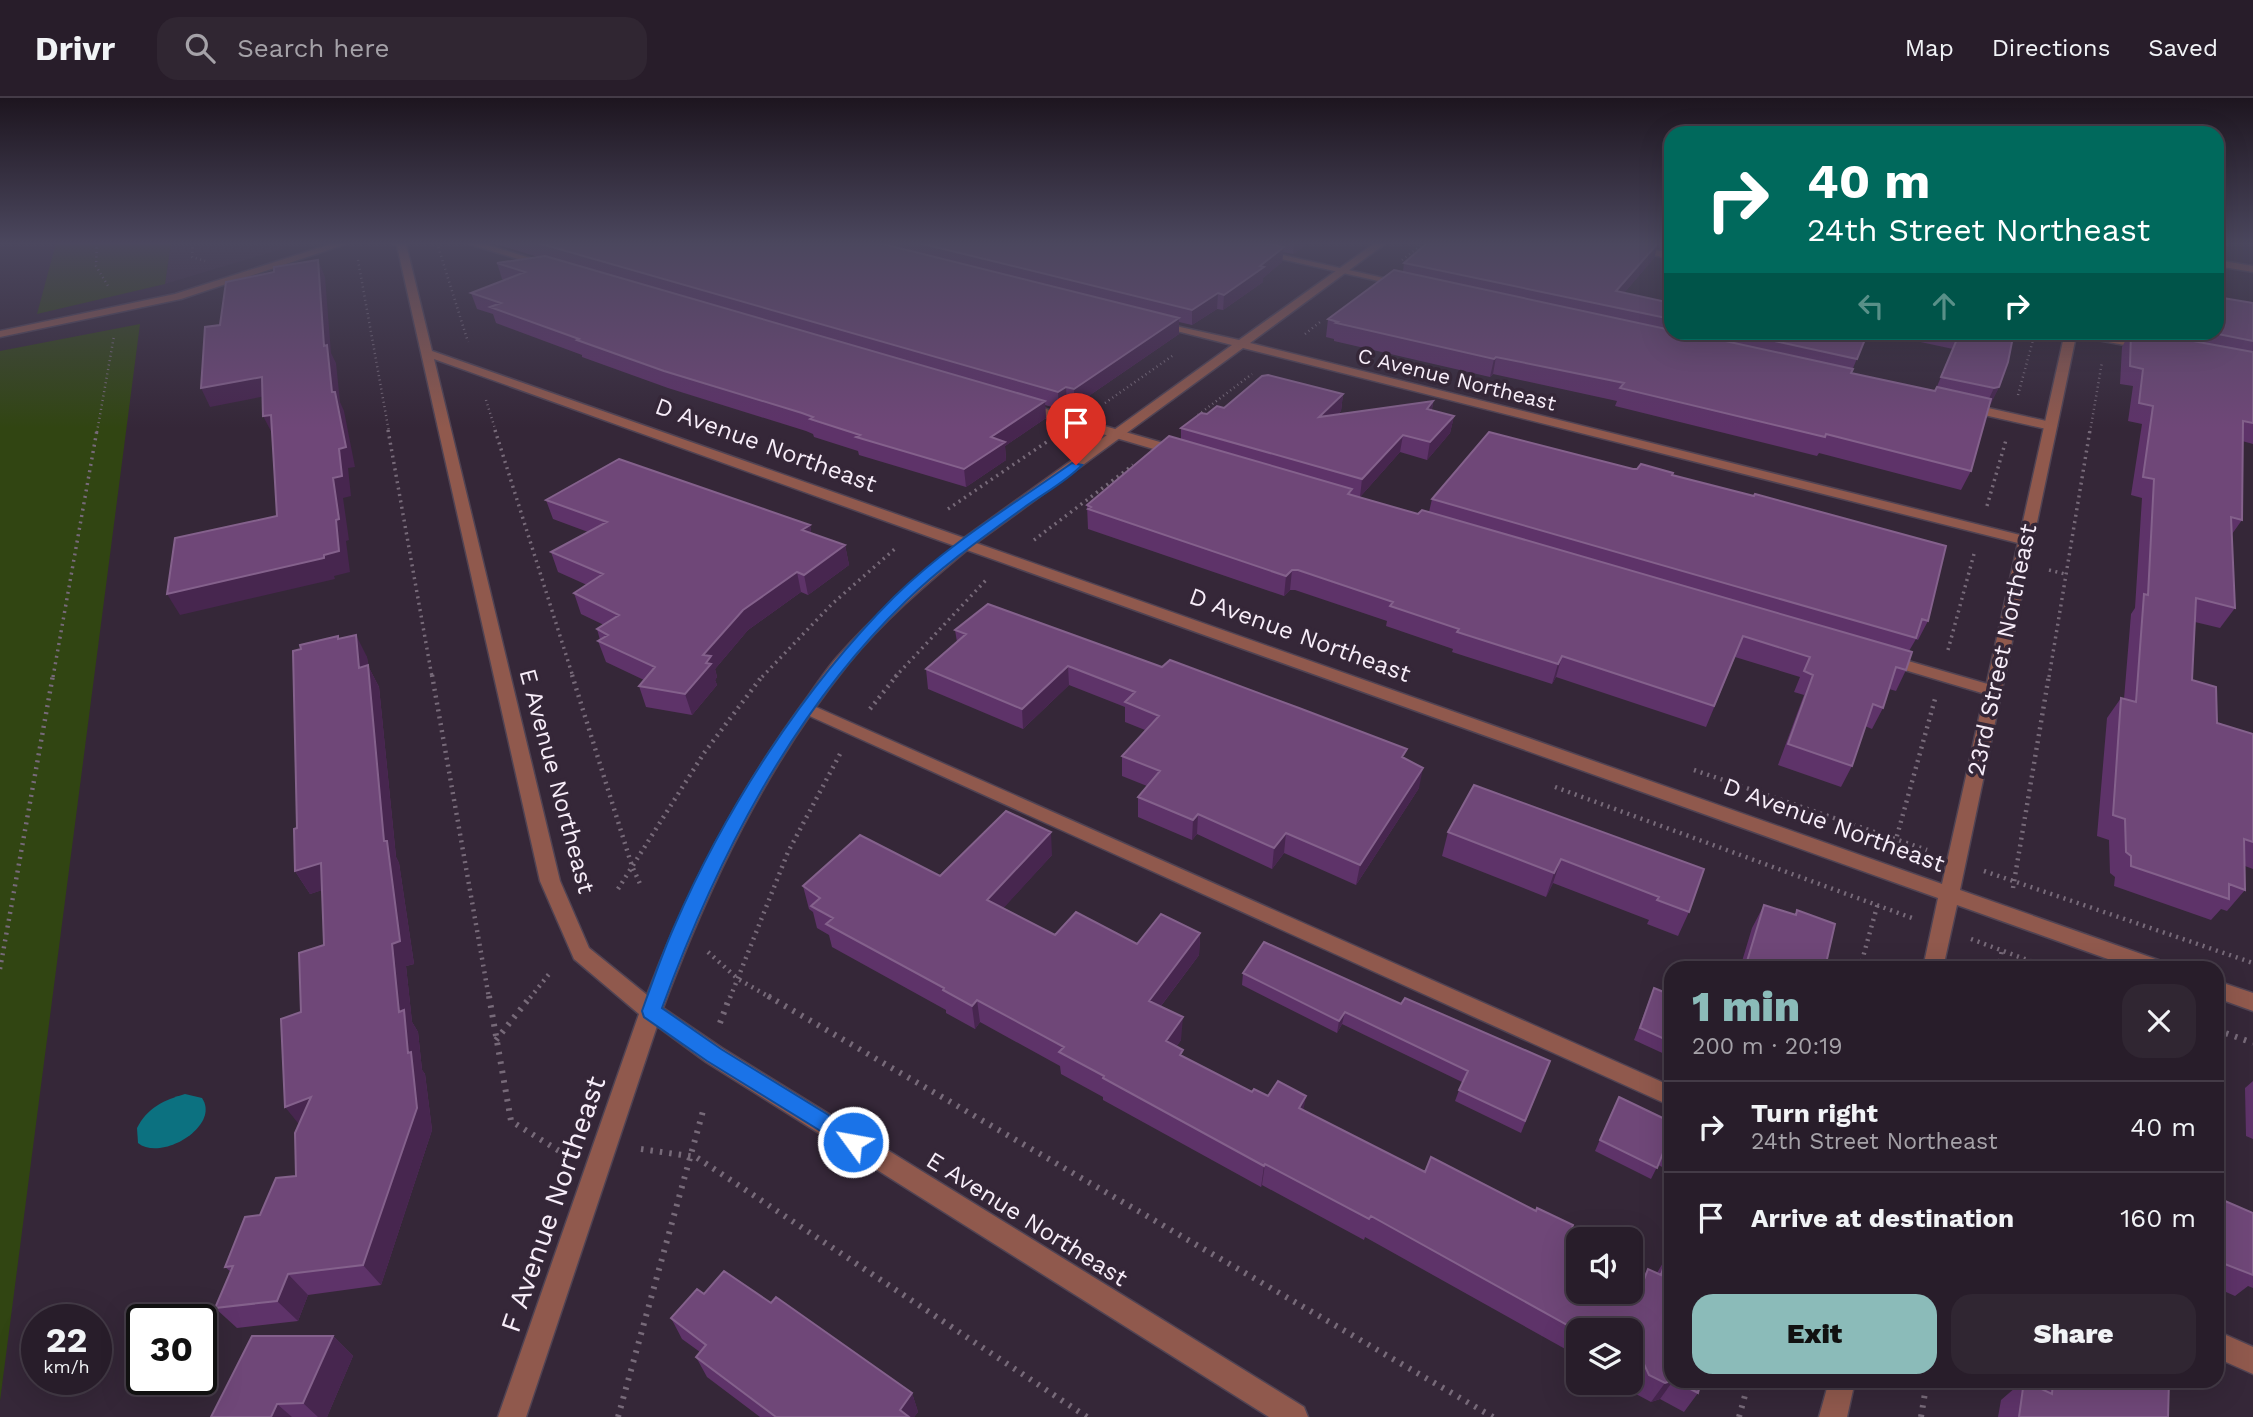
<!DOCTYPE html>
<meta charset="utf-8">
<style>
:root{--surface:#281d2a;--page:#302632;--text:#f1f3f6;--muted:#a5a2a8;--line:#443b47;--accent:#8bbbb9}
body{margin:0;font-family:"Work Sans",sans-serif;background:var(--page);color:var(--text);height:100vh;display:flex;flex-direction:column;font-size:26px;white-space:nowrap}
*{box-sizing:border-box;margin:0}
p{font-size:23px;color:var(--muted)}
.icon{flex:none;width:38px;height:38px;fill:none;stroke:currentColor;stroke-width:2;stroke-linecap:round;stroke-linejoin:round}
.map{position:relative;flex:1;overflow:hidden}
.sheet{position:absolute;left:1664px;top:863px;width:560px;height:427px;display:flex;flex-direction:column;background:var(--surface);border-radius:21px;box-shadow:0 7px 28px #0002,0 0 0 2px var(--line)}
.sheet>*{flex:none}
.guide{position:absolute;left:1664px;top:28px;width:560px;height:214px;border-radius:21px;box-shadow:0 7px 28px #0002,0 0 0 2px var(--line);background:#00695c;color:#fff;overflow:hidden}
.controls{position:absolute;left:1566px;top:1129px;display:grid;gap:14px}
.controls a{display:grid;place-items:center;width:77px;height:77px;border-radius:14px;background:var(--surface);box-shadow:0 7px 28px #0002,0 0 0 2px var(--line);font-size:35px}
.speed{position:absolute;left:21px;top:1206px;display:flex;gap:14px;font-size:35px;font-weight:700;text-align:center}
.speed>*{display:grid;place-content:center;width:91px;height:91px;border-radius:50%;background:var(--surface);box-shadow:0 7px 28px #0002,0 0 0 2px var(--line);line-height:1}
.speed small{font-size:18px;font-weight:400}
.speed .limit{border:4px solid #111;border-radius:10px;background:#fff;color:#111}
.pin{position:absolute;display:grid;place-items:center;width:60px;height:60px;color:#fff;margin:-72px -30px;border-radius:50% 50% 50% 0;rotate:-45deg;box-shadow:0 0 7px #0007}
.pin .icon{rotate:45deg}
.me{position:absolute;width:77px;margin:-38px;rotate:302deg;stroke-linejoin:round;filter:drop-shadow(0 0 5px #0008)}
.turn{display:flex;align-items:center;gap:24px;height:147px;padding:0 28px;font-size:32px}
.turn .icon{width:91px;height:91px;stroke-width:2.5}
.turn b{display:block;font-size:49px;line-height:60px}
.lanes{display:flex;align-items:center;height:66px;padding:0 28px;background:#0003;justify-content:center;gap:35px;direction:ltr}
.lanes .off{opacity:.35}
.round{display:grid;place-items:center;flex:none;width:74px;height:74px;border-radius:21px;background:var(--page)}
.summary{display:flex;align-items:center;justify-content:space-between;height:119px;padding:0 28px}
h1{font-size:42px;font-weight:800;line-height:52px;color:var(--accent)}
.primary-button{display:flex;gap:14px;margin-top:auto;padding:14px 28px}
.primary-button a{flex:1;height:80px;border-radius:21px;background:var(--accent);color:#111;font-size:28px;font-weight:800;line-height:80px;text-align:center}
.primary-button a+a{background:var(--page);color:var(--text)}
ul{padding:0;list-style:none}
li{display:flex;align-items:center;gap:21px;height:91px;padding:0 28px;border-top:2px solid var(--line)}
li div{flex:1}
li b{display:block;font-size:26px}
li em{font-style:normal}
header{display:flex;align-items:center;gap:42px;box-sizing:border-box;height:98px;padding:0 35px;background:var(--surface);border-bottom:2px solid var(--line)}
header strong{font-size:33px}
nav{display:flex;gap:38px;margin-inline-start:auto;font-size:24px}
.search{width:490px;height:63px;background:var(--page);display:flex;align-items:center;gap:18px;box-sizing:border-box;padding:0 24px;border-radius:21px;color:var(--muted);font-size:26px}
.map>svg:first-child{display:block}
.built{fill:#3e2b42}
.green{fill:#314512}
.water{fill:#0c7180}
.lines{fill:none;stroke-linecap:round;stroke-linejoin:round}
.service-casing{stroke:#504353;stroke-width:3}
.minor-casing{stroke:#504353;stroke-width:3}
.path-far3{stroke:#776a79;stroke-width:2.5;stroke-dasharray:1 3.5;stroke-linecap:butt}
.path-far2{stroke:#776a79;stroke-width:3.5;stroke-dasharray:2 4.5;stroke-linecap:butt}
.path-far1{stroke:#776a79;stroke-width:4.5;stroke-dasharray:2 5;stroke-linecap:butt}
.path{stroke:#776a79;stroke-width:6;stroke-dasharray:2.5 7;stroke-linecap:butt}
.service{fill:#90594d;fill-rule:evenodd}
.minor{fill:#90594d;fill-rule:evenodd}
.wall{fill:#5e3369}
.shaded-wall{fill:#47264f}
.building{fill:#6f4778;stroke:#84618c;stroke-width:2}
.route{fill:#1a73e8;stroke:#114b97;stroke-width:2}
.labels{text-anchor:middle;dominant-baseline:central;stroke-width:7;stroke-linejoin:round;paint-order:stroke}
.far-street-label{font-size:21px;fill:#f7edf9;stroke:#352738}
.street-label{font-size:24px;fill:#f7edf9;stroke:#352738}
.near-street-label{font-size:28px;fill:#f7edf9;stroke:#352738}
</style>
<header>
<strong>Drivr</strong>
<div class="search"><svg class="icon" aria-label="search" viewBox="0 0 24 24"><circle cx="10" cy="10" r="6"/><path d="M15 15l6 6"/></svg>Search here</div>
<nav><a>Map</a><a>Directions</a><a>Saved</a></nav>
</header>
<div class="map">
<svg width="2253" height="1319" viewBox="0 0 2253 1319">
<rect width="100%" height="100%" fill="#352738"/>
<path class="built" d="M171,145H302L165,186Z"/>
<path class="green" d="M56,145H171L165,186L37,216Z
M140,226L0,1303V253Z"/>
<path class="water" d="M185,996L202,1000C221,1028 161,1064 138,1045L137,1030C147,1010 164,1002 185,996Z"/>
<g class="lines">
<g class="service-casing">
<path id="service" d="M465,145H481L553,167L545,169Z
M1211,145H1230L1410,186L1405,189Z
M2217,162L2253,168V174L2217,168Z
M1025,305L1184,351L1185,354L1179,358L1174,357L1021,312L1019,309Z
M1966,305L2051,324L2057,328L2051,332L1962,312V306Z
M1884,556L1998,589L2000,593L1992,598L1878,564L1876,561Z
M809,606L1671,988V1008L803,615L801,611Z
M2217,1233L2253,1249V1276L2217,1260Z"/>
</g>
<g class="minor-casing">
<path id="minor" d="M334,145H349L181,201L0,239V233L175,196Z
M393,145L406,146L432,253L964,440L1232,247L1153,227V223L1239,242L1375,145H1386L1250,245L2020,437L2065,234H2093L2150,246L2152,248L2146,251L2076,238L1960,792L2164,864L2167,870H2133L1957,807L1943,870H1923L1938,800L967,452C925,487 883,523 848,566C766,668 709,787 663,910L722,950L1304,1309L1308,1319H1269L706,964L657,928L526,1319H498L639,916L574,861L540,783L397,148ZM1243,250L2018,445L1942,786L976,445ZM434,261L955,448C914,482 875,517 839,557C825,572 814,591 801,608C736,697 686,794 647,897L589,850L560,783Z
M1601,145H1621L1671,155V161Z
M2217,883L2253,895V913L2217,900Z
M1829,1283H1855L1847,1319H1819Z"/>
</g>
<path class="path-far3" d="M97,145L96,168L108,188
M193,145L192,159L205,163
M437,145L468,244
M358,162L389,334
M1402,162L1424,145
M1305,236L1320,224
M2008,237L2034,242
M2018,297L2033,242
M486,302L496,334
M1105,305L1175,256
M1198,317L1252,276
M97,334L114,238
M2090,334L2102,264"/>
<path class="path-far2" d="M388,332L432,579
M495,332L573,579
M1987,408L2006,342
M948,411L1048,343
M1034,442L1133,367
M2049,472L2065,476
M1948,552L1974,456
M53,579L97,332
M762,579L832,506L897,449
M895,579L986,482
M2049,579L2090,332"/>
<path class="path-far1" d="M432,577L489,900
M572,577L632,768L641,788
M870,611L897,577
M1694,672L1927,752
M1555,689L1912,820
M1895,745L1935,601
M1984,773L2253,865
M2013,790L2049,577
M618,791L704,655L763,577
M1971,841L2049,870
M708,854L738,881L771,900
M1860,870L1878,805
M1999,870L2002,851
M0,871L53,577
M530,900L549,876
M730,900L788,754L840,656"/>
<path class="path" d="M489,898L511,1023L564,1056
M768,898L1493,1319
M720,925L730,898
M2217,932L2253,945
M496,942L531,898
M641,1051L696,1059L1087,1319
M618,1319L703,1013
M1739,1319L1749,1283
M1921,1319L1927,1283"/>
<use href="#service" class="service"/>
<use href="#minor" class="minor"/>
</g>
<path class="wall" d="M492,145H1308L1293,156L1283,154L1282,164L1263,180V184L1223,212L1217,211L1192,227L1179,224V236L1074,308L1067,306L1059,311L1045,307L1046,320L1005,348L1006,362L966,389L859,357L858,353L814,339L813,336L806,333L668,290L582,259V257L496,225L493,216L477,211L471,195L505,182L502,181L497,165L538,159Z
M1427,145H1667L1662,151L1657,150L1654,160L1624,195L1671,205V234H1868L1851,275L1935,293L1953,251L1874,234H2014L1999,289L1990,306L1971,373L1961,392L1819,355L1817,358L1615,308L1617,303L1493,276L1490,279L1334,243V241L1326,239L1328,221L1403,173L1404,165Z
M2253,205V346L2242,343V422L2232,436L2235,510L2220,530L2195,524L2192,582L2217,625L2253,636V771L2245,768V792L2227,813L2221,811L2211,822L2114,788L2115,779L2110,775L2109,742L2097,738L2107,620L2121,600L2124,601L2131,516L2135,510L2142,400L2131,397L2142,326L2128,323L2133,288L2120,286L2122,249L2128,238L2122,237V234H2217Z
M1343,296L1341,313L1338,316L1433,303L1432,312L1454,318L1450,335L1427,362L1400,354L1360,399L1418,416L1429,414L1432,401L1633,371L1672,378L1928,523L1918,542L1916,541L1909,553L1906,572L1896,593L1889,591L1883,610L1872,631L1865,628L1852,668L1841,689L1778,667L1804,597L1794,594L1800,579L1735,559L1706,629L1556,579L1552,586L1452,554L1453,551L1386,528L1387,523L1295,492H1290L1284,498L1088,431L1087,407L1181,342V330L1207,316L1224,310Z
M546,402L810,427L811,435L845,447L849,467L808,497L801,494L748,532L715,571L717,579L715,582L717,587L692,617L646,609L639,588L644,582L606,564L598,543L600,542L597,531L604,527L581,516L574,495L587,487L558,474L551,454L588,434L553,421Z
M955,532L1405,660L1419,690L1356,787L1284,755L1272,771L1197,736L1192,742L1138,719V699L1147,688L1122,678V658L1145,632L1125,624V609L1069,587L1023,631L928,591L926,571L957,544Z
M338,538L339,541L367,559L368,568L379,589L396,759L399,765L414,866L406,868L412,924L418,934L422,972L425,976L432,1032L381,1187L308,1197L298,1223L237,1230L215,1210L231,1174L225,1169L260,1117L296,1078L299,1026L301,914L324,847L322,792L310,796L295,773Z
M1474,687L1689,814L1678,838L1647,826L1649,822L1553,785L1546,799L1442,758L1448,734Z
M1052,757L1003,810L1055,837L1137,846L1200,835L1199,857L1161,908L1181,942L1176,949L1183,959L1252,994L1268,998L1303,1012L1565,1150L1570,1157L1636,1190L1648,1171L1657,1175L1667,1158L1671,1283H1701L1698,1295L1684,1314L1660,1301L1651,1304L1636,1296L1631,1284V1232H1578V1254L1576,1257L1365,1139L1364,1142L1262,1087L1261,1089L1103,1002V999L1061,976L1060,968L980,924L975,931L946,915V912L832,849L829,837L817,830L813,814L809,811L803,788L940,778Z
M1764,807L1795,817L1797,812L1825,870H1740L1752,830Z
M1243,875L1401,906L1550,963L1521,1035L1455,1003L1462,984L1342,926L1337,935L1242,887Z
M1654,890L1671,897V959L1634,942Z
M2253,983V1041L2246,1038L2245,990Z
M1613,1011L1671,1024V1073L1658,1067L1651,1081L1595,1053Z
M2217,1070L2225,1103L2253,1115V1190L2248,1188L2235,1198L2217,1190Z
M704,1196L771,1205L912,1295L918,1314L914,1319H760L707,1279L696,1259L700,1254L682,1241L671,1220Z
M333,1238L353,1258L327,1319H211Z
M2023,1283L2031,1286V1283H2169L2168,1319H1998L2001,1302Z"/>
<path class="shaded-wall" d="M1294,145H1308L1293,156Z
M1659,145L1654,160L1612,209L1616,193Z
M1284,149L1282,164L1263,180V184L1223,212L1224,197Z
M318,162L325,179L331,255L336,265L340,304L344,313L355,369L348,370L351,398L343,400L349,442L346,443L350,474L334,478L335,481L180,517L167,496L324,457L336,422L333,380L332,294L324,248Z
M1218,195L1217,211L1192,227V212Z
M1179,220V236L1074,308V291Z
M1496,259L1493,276L1490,279L1494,261Z
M262,279L271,297L210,309L201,290Z
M1066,289L1067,306L1059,311L1058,294Z
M1999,289L1991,306L1986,307L1994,290Z
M1343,296L1341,313L1317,336L1319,319Z
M1045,303L1046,320L1005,348L1006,362L966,389L964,371L991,339Z
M1433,303L1430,321L1427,311Z
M271,317L273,337L263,318Z
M1454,318L1450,335L1427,362L1430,344Z
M1403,337L1400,354L1360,399L1362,381Z
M810,427L813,447L802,432Z
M845,447L849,467L808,497L804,477Z
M1292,472L1290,492L1284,498L1286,478Z
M797,474L801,494L748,532L715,571L717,579L715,582L717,587L692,617L685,596L703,557L743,512Z
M356,537L367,559L368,568L379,589L396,759L399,765L414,866L406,868L412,924L418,934L422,972L425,976L432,1032L381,1187L363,1167L408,955L399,914L384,743L359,570Z
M1562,558L1556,579L1552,586L1558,566Z
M1068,568L1069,587L1023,631L1022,611Z
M1423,670L1419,690L1356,787L1360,767Z
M1198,716L1197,736L1192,742L1193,722Z
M1051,734L1052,757L990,825L987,802Z
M1286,735L1284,755L1272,771L1274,750Z
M1561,761L1553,785L1546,799L1554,775Z
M321,765L335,788L310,796L295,773Z
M1200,835L1199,857L1148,925L1149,903Z
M977,902L980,924L975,931L972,908Z
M1345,914L1342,926L1337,935L1339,923Z
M1183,919L1181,942L1165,965L1166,943Z
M1306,998L1302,1020L1299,1010Z
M311,999L302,1030L285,1009Z
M1265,1066L1262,1087L1261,1089L1264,1068Z
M288,1176L308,1197L298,1223L277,1203Z
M333,1238L353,1258L327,1319H318L303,1305Z
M1671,1283H1673L1660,1301L1651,1304L1665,1285Z
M912,1295L918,1314L914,1319H902L900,1312Z
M277,1306L292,1319H271Z"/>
<path class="building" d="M538,145H879L1179,220L1074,291L1066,289L1058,294Z
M919,145H1267L1284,149L1260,168L1264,169L1224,197L1218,195L1192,212Z
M1427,145H1658L1616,193L1671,205V221L1404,165Z
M545,158L1045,303L991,339L1005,344L964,371L856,339L860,337L810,321L813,319L802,315L664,273L577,242L579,241L490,209L501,205L471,195L525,174L497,165Z
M318,162L324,248L327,247L332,294H335L346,349L339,351L342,378L333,380L339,421L336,422L339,453L324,457V460L167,496L175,440L277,418L271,317L263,318L262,279L201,290L205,229L220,227L226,184L274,174V169Z
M1394,172L1671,232V234H1684L1853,271L1851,275L1935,293L1937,289L1991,301L1971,373L1826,336L1825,339L1620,290L1624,285L1496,259L1494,261L1336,225L1338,224L1328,221Z
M2217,199L2253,205V243L2208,234H2217Z
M1733,234H1868L1857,261Z
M1960,234H2014L2008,264L1999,289L1994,290L1941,279Z
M2131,234H2144L2253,254V325L2243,323L2242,422L2231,419L2235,510L2196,500L2192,582L2216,589L2217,625L2253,636V744L2244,741L2245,792L2229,786V801L2131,768V758L2126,754L2125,721L2113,717L2121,600L2136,604L2144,496L2148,497L2154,381L2143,379L2153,308L2139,305L2143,271L2130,268Z
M1268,277L1343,296L1319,319L1433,303L1427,311L1454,318L1430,344L1403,337L1362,381L1181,330L1201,315L1207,316L1217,308L1224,310L1262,278Z
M1489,334L1633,371H1637L1641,366L1673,375L1672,377L1754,398L1755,396L1946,448L1928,523L1922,521L1916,540L1432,401Z
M1169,338L1352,391L1348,396L1418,416L1422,412L1912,554L1906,572L1896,569L1883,610L1873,606L1852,668L1788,646L1813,577L1804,573L1810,559L1743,538L1714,608L1562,558L1558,566L1457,534L1459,531L1390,508L1393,504L1298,472H1292L1286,478L1088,411L1091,409L1087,407Z
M619,361L810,427L802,432L845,447L804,477L797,474L743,512L703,557L711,558L706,565L711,566L685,596L639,588L655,569L598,543L608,537L597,531L619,517L574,495L603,476L551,454L607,424L546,402Z
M988,506L1162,569L1170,562L1299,610L1407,651L1402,659L1423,670L1360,767L1286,735L1274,750L1198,716L1193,722L1138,699L1160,673L1122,658L1159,618L1125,604L1135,594L1068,568L1022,611L926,571L966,536L955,532Z
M356,537L359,570L368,567L384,743H387L400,843L392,846L399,914L404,912L408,955L411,954L417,1010L363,1167L288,1176L277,1203L215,1210L233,1168L225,1169L245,1119L260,1117L276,1080L296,1078L295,1035L311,999L285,1009L281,921L301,914L299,855L324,847L321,765L295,773L294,731L297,730L293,553L301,551L300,547L338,538V541Z
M1474,687L1704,771L1689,814L1657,802L1659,799L1561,761L1554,775L1448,734Z
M1006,713L1051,734L987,802L1055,837L1076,814L1137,846L1161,816L1200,835L1149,903L1183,919L1166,943L1183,952L1180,957L1252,994L1254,991L1268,998L1278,983L1306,998L1299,1010L1425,1074L1431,1059L1536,1113L1537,1110L1573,1127L1565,1150L1571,1153L1570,1157L1578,1161V1194H1631V1188L1640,1192L1648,1171L1661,1177L1667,1158L1671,1160V1283L1665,1285L1649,1277L1644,1266L1631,1258V1232L1578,1233L1371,1118L1369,1121L1265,1066L1264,1068L1103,980L1104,978L1059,954L1064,949L977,902L972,908L943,892L944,890L826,826L833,820L811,808L820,800L803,788L860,737L940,778Z
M1764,807L1796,817L1797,812L1835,826L1825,870H1745Z
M1264,844L1401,906L1405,900L1550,963L1525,1023L1459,992L1468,973L1345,914L1339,923L1243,875Z
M1654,890L1671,897V944L1640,930Z
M1619,999L1671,1024V1059L1663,1055L1657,1070L1600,1042Z
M2217,1070L2223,1073L2225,1103L2253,1115V1177L2217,1163Z
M724,1173L771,1205L776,1199L912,1295L900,1312L909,1319H776L696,1259L706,1247L671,1220L697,1191L704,1196Z
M252,1238H333L303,1305L277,1306L271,1319H211Z
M1675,1283H1701L1698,1295Z
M2024,1283L2052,1296L2053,1283H2169L2168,1319H2019Z"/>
<linearGradient id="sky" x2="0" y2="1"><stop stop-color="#1d151f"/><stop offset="0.44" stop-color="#4b475e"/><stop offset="1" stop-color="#4b475e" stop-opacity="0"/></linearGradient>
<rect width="2253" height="330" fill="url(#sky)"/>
<path class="route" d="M1072,365L1082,367C1066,384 1041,397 1022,411C982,440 941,469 906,503C791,614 716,763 662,910L721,951L861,1037L864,1044L861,1051L853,1053L707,963L644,919L642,913C652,885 662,856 674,829C725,711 803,590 894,499C947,447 1012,407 1072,365Z"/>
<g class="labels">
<g class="far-street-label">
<text transform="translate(1457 281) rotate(14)">C Avenue Northeast</text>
</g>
<g class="street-label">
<text transform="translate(766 347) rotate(20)">D Avenue Northeast</text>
<text transform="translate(1300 537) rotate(20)">D Avenue Northeast</text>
<text transform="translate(2002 552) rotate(-78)">23rd Street Northeast</text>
<text transform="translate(557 683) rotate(75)">E Avenue Northeast</text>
<text transform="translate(1834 727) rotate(20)">D Avenue Northeast</text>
<text transform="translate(1027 1121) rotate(32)">E Avenue Northeast</text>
</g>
<g class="near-street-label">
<text transform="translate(553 1106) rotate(-71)">F Avenue Northeast</text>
</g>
</g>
</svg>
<div class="controls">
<a><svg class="icon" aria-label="sound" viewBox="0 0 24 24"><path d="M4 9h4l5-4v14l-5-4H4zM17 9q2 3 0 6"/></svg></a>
<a><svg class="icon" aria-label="layers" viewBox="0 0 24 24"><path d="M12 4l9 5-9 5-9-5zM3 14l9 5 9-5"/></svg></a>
</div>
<div class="speed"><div>22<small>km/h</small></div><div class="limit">30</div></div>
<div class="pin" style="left:1076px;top:367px;background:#d93025"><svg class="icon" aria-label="arrive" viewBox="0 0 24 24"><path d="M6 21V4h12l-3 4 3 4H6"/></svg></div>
<svg class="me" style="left:853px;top:1044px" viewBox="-20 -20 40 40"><circle r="17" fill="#1a73e8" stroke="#fff" stroke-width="3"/><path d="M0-11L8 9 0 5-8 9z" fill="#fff"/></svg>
<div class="guide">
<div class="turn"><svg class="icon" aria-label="right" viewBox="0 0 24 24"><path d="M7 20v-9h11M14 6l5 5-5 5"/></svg><div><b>40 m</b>24th Street Northeast</div></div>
<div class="lanes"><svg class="icon off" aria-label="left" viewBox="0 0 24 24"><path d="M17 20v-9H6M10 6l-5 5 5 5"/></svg><svg class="icon off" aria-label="ahead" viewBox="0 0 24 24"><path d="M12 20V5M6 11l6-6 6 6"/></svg><svg class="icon" aria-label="right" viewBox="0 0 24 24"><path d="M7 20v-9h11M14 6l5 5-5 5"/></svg></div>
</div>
<section class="sheet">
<div class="summary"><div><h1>1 min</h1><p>200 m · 20:19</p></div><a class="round"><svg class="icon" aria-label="close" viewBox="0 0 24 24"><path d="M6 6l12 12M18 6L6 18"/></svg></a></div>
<ul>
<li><svg class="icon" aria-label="right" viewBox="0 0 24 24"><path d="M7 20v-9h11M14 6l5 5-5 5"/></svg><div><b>Turn right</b><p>24th Street Northeast</p></div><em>40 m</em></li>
<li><svg class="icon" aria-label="arrive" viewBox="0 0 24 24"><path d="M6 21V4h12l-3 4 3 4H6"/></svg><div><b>Arrive at destination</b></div><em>160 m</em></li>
</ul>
<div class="primary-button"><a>Exit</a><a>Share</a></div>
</section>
</div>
